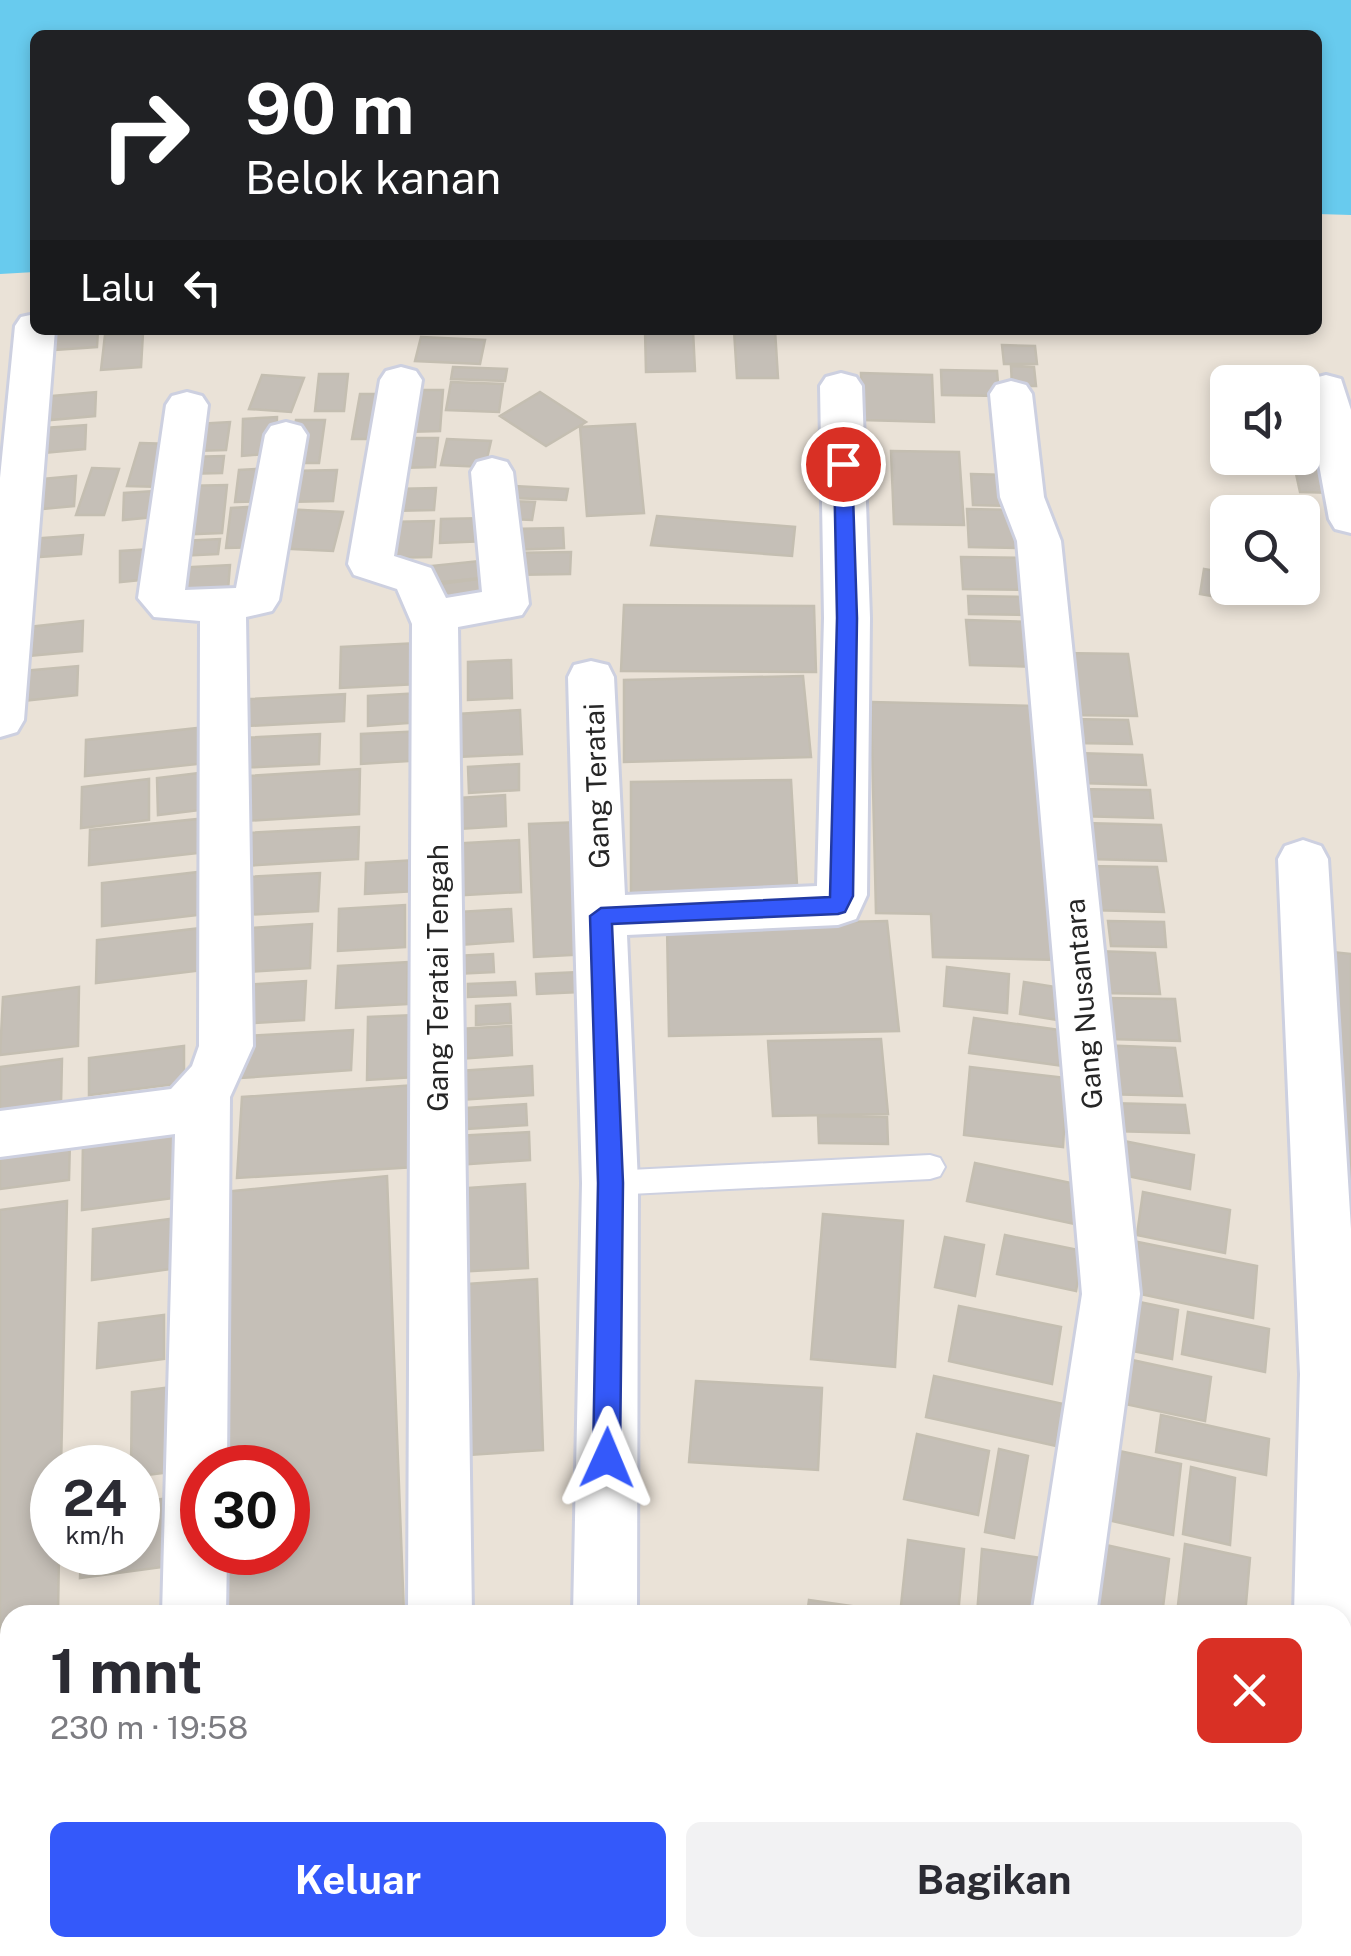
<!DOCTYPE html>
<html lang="id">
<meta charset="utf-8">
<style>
:root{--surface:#fff;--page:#f2f2f3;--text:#2b2b33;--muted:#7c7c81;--accent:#3459fa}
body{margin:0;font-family:"Public Sans",sans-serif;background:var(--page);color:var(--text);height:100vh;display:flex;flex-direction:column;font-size:38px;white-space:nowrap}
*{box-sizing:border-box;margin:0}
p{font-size:32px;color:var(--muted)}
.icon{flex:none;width:55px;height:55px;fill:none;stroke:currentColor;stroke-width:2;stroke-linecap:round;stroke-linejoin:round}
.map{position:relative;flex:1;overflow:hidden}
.side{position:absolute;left:0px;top:1605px;width:1352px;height:352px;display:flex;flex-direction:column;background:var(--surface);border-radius:30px 30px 0 0;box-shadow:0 5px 15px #0003}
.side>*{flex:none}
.guide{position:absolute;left:30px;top:30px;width:1292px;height:305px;border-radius:15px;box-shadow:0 5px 15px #0003;background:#202124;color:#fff;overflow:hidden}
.buttons{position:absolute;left:1210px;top:365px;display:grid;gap:20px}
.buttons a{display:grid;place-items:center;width:110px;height:110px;border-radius:15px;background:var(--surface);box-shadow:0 5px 15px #0003;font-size:50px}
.speed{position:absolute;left:30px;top:1445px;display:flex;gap:20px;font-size:50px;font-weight:700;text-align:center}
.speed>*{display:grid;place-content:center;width:130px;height:130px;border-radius:50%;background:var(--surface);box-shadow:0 5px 15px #0003;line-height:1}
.speed small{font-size:25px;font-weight:400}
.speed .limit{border:15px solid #d22;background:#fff;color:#111}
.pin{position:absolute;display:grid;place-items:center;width:85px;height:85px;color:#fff;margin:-42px;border:5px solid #fff;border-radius:50%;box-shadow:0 2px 10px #0007}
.me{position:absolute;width:110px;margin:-55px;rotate:1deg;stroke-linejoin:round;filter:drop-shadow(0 0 8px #0008)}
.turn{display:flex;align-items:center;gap:35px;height:210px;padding:0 50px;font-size:45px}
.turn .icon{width:130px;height:130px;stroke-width:2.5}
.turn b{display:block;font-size:70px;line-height:85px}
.then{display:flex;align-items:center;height:95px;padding:0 50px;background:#0003;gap:20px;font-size:38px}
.round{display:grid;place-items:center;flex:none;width:105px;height:105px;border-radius:15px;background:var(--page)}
.overview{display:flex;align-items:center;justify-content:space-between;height:170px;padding:0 50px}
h1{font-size:60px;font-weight:700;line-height:75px}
.button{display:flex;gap:20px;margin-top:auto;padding:20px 50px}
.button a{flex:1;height:115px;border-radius:15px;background:var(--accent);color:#fff;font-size:40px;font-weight:700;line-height:115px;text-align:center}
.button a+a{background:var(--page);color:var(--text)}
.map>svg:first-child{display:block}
.water{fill:#68cbee}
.building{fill:#c5bfb7;stroke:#c4beb1;stroke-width:2.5}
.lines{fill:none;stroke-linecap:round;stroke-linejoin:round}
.service-casing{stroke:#cdd0e0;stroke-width:4}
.minor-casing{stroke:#cdd0e0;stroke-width:6}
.service{fill:#fff;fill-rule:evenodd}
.minor{fill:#fff;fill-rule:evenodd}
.route{fill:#3459fa;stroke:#223aa2;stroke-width:2.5}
.labels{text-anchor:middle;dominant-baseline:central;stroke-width:10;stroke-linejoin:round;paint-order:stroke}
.street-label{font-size:28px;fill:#262626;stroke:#fff}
</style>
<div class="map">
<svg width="1351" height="1956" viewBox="0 0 1351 1956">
<rect width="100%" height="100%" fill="#eae2d7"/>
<path class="water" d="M0,0H1351V215L1318,214V35H35V272L0,274Z"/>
<path class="building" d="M43,330H98L97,347L41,351Z
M645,330H693L695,371L646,372Z
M734,330H775L778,378H737Z
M143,333L141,367L101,370L105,335Z
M421,337L485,340L480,364L415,361Z
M1002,345L1035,346L1037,364H1004Z
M1011,366L1034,367L1036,386H1012Z
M453,367L507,369L505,381L451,379Z
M941,370L997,371L999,396L942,395Z
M861,373L932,375L934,422L862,420Z
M319,374H348L344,411H315Z
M262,375L304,378L291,412L249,409Z
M451,382L503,384L499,412L446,410Z
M408,390H443L440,431L405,432Z
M96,392L95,416L39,421L41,397Z
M540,392L586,422L546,446L500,416Z
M360,394H396L389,439H352Z
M277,417L276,453L242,456L243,419Z
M296,420H325L319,463H289Z
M230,422L226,450L192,451L196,424Z
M635,424L644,513L587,516L580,427Z
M86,425L85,449L42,453L44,428Z
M401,438H438L435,467L398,468Z
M447,439L491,441L485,467L441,465Z
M140,443L173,444L162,487L127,486Z
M891,451L959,452L964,525L894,524Z
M224,456L222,473L182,474L184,457Z
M92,468L119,469L104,515H76Z
M272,468L269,501L235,502L239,470Z
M1295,469L1332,470L1337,493L1300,492Z
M337,470L333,501L285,502L289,471Z
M971,474L1008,475L1010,506L973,505Z
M76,476L74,506L31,510L32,480Z
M227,485L222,533L174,535L181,486Z
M514,486L568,489L566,500L512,498Z
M436,488L434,510L391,511L393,489Z
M154,491V517L123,520L124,493Z
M508,501L535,502L532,520L505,519Z
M265,506L261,547L226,548L231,508Z
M283,509L343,512L333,551L272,548Z
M967,509L1021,510L1024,548L969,547Z
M657,516L795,527L792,556L651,545Z
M487,518V541L440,543L441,519Z
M434,521L431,557L383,558L386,522Z
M563,528L564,548L505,550L506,529Z
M83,535L81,554L27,558L30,539Z
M220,539L218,554L178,556L180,541Z
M151,549L150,579L120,582V551Z
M571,552L570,574L510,575L511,553Z
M961,557L1029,558L1033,590L963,589Z
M479,561L481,578L423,584L421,567Z
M230,565L228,590L171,593L174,568Z
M1204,569L1228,573V588H1242L1240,601L1200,594Z
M494,577L499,602L436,609L432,585Z
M968,596L1028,597L1029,615L969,614Z
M624,605L814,606L816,672L621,671Z
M966,620L1036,622L1040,667L970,665Z
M83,621L82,651L27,656L29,627Z
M418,643V684L340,688L341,647Z
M1061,653L1128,654L1137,716L1069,715Z
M511,660L512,698L468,700V662Z
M78,666L77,695L22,701L23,671Z
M803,676L811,757L624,762V680Z
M421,693V722L368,726V696Z
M345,694L344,721L248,726L250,699Z
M871,702L1035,706L1058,960L933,957L931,914L876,913Z
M520,710L522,754L458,757L457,714Z
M1070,719L1128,720L1132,744L1073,743Z
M198,728V764L85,776L86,740Z
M424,731V760L361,764V734Z
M320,734L319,764L238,768L240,738Z
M1076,753L1142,755L1146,785L1079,783Z
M519,764V790L469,793L468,767Z
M360,769L359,814L244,821L248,776Z
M208,772L209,809L158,815L157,778Z
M149,779V820L81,828L82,787Z
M791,780L798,902L631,904V782Z
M1072,789L1150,790L1153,818L1075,816Z
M505,795L506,826L459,829V798Z
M208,818V852L89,865L90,830Z
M582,822L589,954L534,957L529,824Z
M1084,823L1161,825L1166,861L1087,859Z
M359,827L358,859L242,866L245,833Z
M519,840L521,892L449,896V844Z
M416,860V891L365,894L366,863Z
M1083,866L1157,867L1164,912L1088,910Z
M207,871V914L102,926V883Z
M320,873L318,911L244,915L246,877Z
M405,905V947L338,951L339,909Z
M511,909L513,941L460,945L459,912Z
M887,921L899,1031L669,1036L667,926Z
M1108,921L1164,922L1166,947L1111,946Z
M312,924L310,968L231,973L234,929Z
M210,927L212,969L96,983L97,940Z
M1094,951L1155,953L1160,994L1098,993Z
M1322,951L1351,954V1443Z
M493,954L494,972L455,974V956Z
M408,962L407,1004L336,1008L338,966Z
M947,967L1009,974L1007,1013L944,1006Z
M579,972L580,992L537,994L536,974Z
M306,981L304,1020L238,1024L241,985Z
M515,982L516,995L468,997V984Z
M1024,982L1068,989L1064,1021L1020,1014Z
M79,987L78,1046L0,1055L3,997Z
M1104,998L1175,999L1180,1041L1109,1039Z
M510,1004L511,1023L476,1025V1006Z
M415,1015V1077L367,1080L368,1017Z
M974,1018L1074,1032L1071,1067L969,1053Z
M511,1026L512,1055L459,1059V1029Z
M353,1030L351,1070L241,1078L244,1036Z
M881,1039L888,1114L773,1116L768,1041Z
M1097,1045L1175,1048L1182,1096L1101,1094Z
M184,1046V1083L89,1095V1058Z
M62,1059L61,1105L0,1113V1067Z
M532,1066L533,1095L460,1100L459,1071Z
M970,1067L1067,1078L1063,1147L964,1135Z
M415,1085V1167L237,1178L242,1097Z
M1107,1103L1185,1105L1189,1133L1110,1131Z
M526,1104L527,1125L452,1130V1109Z
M818,1116L887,1117L888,1144L819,1143Z
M173,1127L174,1198L82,1210L83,1139Z
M529,1132L530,1160L457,1165L456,1136Z
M1119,1140L1194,1155L1190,1189L1113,1173Z
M70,1141L69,1180L0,1189V1151Z
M975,1163L1090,1187L1084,1226L967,1201Z
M387,1176L404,1615H217L218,1552H288V1468H220L224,1192Z
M525,1184L528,1268L456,1272L455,1189Z
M1143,1192L1230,1210L1225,1253L1137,1235Z
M67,1201L61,1468H52V1552H59L58,1615H10V1655L0,1657V1210Z
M823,1214L903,1221L895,1367L811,1359Z
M170,1219L171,1269L92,1280L93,1229Z
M1005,1235L1083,1251L1076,1291L997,1274Z
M945,1237L984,1245L975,1296L935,1287Z
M1138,1242L1257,1266L1253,1318L1131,1292Z
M537,1279L543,1450L454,1456L453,1285Z
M1125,1299L1178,1310L1172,1359L1118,1348Z
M959,1306L1061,1327L1052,1384L949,1361Z
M1188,1312L1269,1329L1265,1372L1182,1354Z
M164,1315V1359L97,1368L99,1323Z
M1123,1358L1211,1377L1205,1421L1116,1402Z
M934,1376L1063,1404L1056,1446L926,1417Z
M696,1381L822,1388L818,1470L689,1462Z
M180,1386V1471L138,1476V1468H131L132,1392Z
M1161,1415L1269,1439L1266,1475L1156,1452Z
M917,1434L989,1451L978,1515L904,1499Z
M1105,1448L1181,1464L1173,1535L1095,1517Z
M999,1449L1028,1456L1014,1538L985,1532Z
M1191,1467L1235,1478L1230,1545L1183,1534Z
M185,1496V1564L80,1578L81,1552H138V1502Z
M908,1540L964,1549L958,1615H900Z
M1088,1541L1169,1559L1162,1615H1077Z
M1185,1544L1250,1558L1245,1615L1177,1614Z
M982,1549L1048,1559L1044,1615H977Z
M809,1600L873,1609V1615H807Z
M10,1672V1762L0,1764V1673Z
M10,1781V1915L0,1917V1782Z"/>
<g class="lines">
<g class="service-casing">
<path id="service" d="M930,1155L940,1158L945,1167L940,1176L930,1179L610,1195L600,1192L595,1183L600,1174L610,1171Z"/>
</g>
<g class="minor-casing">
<path id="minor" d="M35,314V330H55L24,720L17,732L0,737V478L15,326L21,317Z
M401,367L416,371L422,380L394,556L431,568L446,598L482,592L471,472L477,462L492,458L507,462L513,472L529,604L522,615L458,627L472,1615H408L412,624L397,589L354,575L348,564L380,380L386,371Z
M841,373L856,377L862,386L870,618L867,895L856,919L838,925L627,935L638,1183L637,1615H573L582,1183L568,677L574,665L591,661L608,665L614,677L625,895L817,886L824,618L820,386L826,377Z
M1326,375L1341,379L1351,410V533L1335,529L1329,519L1305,388L1311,379Z
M1011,381L1026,385L1032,394L1044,497L1061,541L1140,1294L1096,1615H1032L1082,1294L1017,541L1000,497L990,394L996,385Z
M187,392L202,396L208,405L185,590L236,588L265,435L271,426L286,422L301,426L307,435L279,600L272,611L246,617L253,1046L230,1097L227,1468H202V1552H227L226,1615H162L175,1134L0,1157V1111L171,1089L192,1066L199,1046L200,621L154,617L138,598L166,405L172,396Z
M1303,840L1321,846L1328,859L1351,1229V1632L1342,1640V1615H1294L1300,1374L1278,859L1285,846Z
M1342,1922L1351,1937V1956H1285V1948H1342Z
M153,1948H223V1956H153Z
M407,1948H477V1956H407Z
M566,1948H636L635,1956H565Z
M980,1948H1050L1049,1956H979Z"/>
</g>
<use href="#service" class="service"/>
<use href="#minor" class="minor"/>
</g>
<path class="route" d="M843,458L852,464L857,618L853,896L845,912L838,914L612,924L623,1183L620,1458L616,1467L607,1470L597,1467L593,1458L598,1183L590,916L601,908L830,897L837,618L834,464Z"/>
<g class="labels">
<g class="street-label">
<text transform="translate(596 786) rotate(-92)">Gang Teratai</text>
<text transform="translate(437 978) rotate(-90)">Gang Teratai Tengah</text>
<text transform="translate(1083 1004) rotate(-95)">Gang Nusantara</text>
</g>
</g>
</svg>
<div class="buttons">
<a><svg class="icon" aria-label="sound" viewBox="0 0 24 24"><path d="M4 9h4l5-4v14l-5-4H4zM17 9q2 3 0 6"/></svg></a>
<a><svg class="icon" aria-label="search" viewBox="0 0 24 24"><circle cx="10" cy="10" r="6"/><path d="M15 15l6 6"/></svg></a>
</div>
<div class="speed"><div>24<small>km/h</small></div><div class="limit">30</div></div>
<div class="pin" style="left:843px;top:464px;background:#d93025"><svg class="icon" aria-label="arrive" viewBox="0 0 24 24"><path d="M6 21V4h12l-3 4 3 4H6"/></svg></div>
<svg class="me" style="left:607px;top:1458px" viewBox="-20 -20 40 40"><path d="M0-17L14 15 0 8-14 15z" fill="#3459fa" stroke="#fff" stroke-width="4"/></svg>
<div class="guide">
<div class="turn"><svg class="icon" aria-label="right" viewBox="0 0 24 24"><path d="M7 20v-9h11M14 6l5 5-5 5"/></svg><div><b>90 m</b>Belok kanan</div></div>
<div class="then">Lalu<svg class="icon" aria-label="left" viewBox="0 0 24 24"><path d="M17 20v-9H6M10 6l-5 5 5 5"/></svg></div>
</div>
<section class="side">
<div class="overview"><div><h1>1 mnt</h1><p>230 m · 19:58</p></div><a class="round" style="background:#d93025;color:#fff"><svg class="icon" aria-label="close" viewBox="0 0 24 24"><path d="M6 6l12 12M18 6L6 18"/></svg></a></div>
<div class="button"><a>Keluar</a><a>Bagikan</a></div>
</section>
</div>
